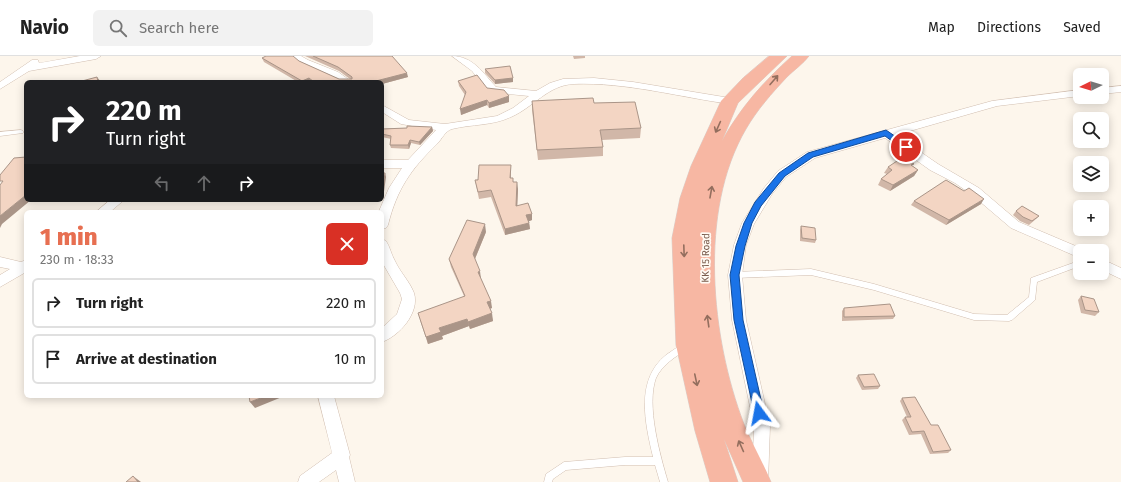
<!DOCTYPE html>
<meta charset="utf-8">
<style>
:root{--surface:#fff;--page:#f2f2f2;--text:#222;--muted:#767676;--line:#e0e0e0;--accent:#e76f51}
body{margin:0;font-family:"Fira Sans",sans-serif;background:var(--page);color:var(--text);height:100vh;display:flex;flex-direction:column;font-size:15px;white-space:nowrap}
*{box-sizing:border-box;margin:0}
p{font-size:13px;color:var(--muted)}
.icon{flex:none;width:22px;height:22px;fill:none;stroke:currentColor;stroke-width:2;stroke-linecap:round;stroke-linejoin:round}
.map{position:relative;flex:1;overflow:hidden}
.panel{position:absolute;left:24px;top:154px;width:360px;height:188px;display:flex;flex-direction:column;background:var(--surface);border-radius:6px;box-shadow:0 2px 10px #0003}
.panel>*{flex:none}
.hud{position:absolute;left:24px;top:24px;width:360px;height:122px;border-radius:6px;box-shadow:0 2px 10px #0003;background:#202124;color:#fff;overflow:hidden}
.needle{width:26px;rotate:265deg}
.controls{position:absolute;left:1073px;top:12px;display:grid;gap:8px}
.controls a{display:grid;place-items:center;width:36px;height:36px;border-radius:6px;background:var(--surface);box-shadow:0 2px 10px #0003;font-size:20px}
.pin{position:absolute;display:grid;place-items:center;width:34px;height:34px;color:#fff;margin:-17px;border:2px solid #fff;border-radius:50%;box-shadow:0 1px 4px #0007}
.me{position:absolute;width:44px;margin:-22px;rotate:347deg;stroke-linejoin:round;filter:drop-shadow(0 0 3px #0008)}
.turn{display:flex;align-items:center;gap:14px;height:84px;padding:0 16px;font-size:18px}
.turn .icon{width:52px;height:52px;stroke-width:2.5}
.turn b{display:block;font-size:28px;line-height:34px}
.lanes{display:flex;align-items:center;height:38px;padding:0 16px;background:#0003;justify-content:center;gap:20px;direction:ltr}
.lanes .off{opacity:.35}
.round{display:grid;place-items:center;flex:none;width:42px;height:42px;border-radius:6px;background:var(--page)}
.overview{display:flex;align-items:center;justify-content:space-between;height:68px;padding:0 16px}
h1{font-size:24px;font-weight:800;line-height:30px;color:var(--accent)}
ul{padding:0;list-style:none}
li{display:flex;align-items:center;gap:12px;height:50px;margin:0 8px 6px;padding:0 8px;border:2px solid var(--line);border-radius:6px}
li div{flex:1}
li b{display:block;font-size:15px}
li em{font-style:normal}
header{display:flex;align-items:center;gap:24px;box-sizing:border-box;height:56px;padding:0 20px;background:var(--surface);border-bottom:1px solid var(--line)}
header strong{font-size:19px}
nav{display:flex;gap:22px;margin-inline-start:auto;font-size:14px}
.search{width:280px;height:36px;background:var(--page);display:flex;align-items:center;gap:10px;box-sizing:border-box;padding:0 14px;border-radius:6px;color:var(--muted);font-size:15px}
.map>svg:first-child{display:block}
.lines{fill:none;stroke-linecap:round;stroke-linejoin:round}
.lane-casing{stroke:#d1beb0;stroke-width:1}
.street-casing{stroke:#d1beb0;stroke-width:1}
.highway-casing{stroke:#dad1cd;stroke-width:1}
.lane{fill:#fff;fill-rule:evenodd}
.street{fill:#fff;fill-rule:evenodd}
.highway{fill:#f7b7a3;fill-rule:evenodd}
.wall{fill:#d1b7a8}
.shaded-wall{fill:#aa9588}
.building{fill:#f3d5c3;stroke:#aa9588}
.oneway{stroke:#936e5e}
.route{fill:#1a73e8;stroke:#114b97}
.labels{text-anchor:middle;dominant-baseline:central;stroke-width:3.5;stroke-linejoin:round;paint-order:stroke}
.street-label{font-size:10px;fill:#7a5c4d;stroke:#fffaf3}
</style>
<header>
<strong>Navio</strong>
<div class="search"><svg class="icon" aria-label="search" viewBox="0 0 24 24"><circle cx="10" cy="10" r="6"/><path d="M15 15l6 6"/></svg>Search here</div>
<nav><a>Map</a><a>Directions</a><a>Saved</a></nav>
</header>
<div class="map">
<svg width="1121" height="426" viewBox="0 0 1121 426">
<rect width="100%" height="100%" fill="#fdf6ec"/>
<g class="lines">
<g class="lane-casing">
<path id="lane" d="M21,74L23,75V77L0,80V76Z
M1080,200V208L1077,211L1037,226L1035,244L1012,264L1009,265L974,264L874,234L811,219L735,222L733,221L731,219L733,217L735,216L811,213L874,228L974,258L1007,259L1029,241L1031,222L1073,207L1078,201Z
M685,288L688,289L689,291L688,293C676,300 662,309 656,322C646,349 660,399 668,426H660L655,409H625L566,414L553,423L552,426H544L546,418L564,406L625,401H653C645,367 635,324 666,299C672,295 678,290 685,288Z"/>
</g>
<g class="street-casing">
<path id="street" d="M80,0H101L96,3L29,15L0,33V26L32,4H38L39,7Z
M291,0H301L308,4L338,16L352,26H341L331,20L301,8Z
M452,0C473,0 483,17 496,31L536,35L550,27L563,23L594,22L633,26L730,42L735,45L730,48C679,41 626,26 574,28C548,29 534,51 511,61C492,70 472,68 452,73C445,75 442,83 437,88C411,113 397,133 388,169L386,172L382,173V156L379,155L389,132L402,112H382V104H408L436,74L401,68L382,56V49L409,64L445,68L497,60L513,52L529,40L489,36L472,15Z
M1121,30V36L1102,38V32Z
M1080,34V40L997,50L896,79L938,108L979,132L1019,166L1085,194V195H1080V202L1011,172L971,138L955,127L930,114L885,82L815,102L786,121L772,138L754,168L746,189L742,219L746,264L770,370L768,426H752L754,370L732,264L728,219L734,189L742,167L764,132L778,115L807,96L992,45Z
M110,144H124L110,156H96Z
M382,183L386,185C390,191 391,198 395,205C400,216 410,226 414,237C420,257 399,280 382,286V272L397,258L402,243L400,237L382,206Z
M0,201L21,206L26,204V216L0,231V219L10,213L0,211Z
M1102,203L1121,212V223L1102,214Z
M318,340H334L350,399L349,401L355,426H339L336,414L319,426H298L300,420L332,397Z"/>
</g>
<g class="highway-casing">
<path id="highway" d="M769,0H787L738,47L722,85C740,52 764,25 792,0H809C803,8 794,14 787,21C772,37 757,54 746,73C698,155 711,282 744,368C752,388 763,406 771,426H743L724,383L738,426H710L695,375L676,289L672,182L680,142L691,110L721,45L743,22Z"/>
</g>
<use href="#lane" class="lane"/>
<use href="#street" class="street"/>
<use href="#highway" class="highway"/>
</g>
<path class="wall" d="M305,0H392L408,21L382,28V26H298L264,6L262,2L299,5L339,23H350L339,15Z
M573,0H585V2L574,3Z
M485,13L513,22V26L495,28L485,17Z
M458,25L487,32L509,46L489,52L487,49L461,59L465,39L459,30Z
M532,45L594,47L641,72L640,82L602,84L603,91V100L538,104L532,54Z
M432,71L433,75L420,89L411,87L409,93L391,92L390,89L391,83L382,81V73Z
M912,110L918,114L914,120L890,135L878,129L881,123L887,118L884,117L888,111Z
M511,116V122L518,133L517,150L532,158V164L529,165L530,173L505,179L491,141L479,143L475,124Z
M914,145L981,148L946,169L911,149Z
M1016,155L1039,160L1036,163L1029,169L1020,165L1013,159Z
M801,170L816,184L815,187L800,185V174Z
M486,176L475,203L481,223L492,252L490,253L493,265L470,273L469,270L442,280L443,283L428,288L420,264L464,240L451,211L449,203Z
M1081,240L1099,256L1095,260L1081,257L1078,244Z
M844,252L895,260L893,263L842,265V255Z
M858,319L880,330L878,333L862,334L856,322Z
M902,342L931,369L951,394L948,397L930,398L921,378L909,379L902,364L905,361H907L900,345Z"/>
<path class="shaded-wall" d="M407,17L408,21L382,28V26H372Z
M97,21L101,26H98Z
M309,22L311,26H302V25Z
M513,22V26L495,28V24Z
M509,40V46L489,52V47Z
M487,44V49L461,59L460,53Z
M432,71L433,75L420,89L419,86Z
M410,84L411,87L409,93L408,89Z
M511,109V116L510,129V122Z
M918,114L914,120L890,135L893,129Z
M385,117L386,121L383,143L382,137Z
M517,126L518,133L517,157L516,150Z
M26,139V144H31L2,168L0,172V160Z
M984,143L981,148L946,169L949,164Z
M532,158V164L527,166L526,159Z
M529,167L530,173L505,179V173Z
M485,168L486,176L474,205L473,198Z
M480,215L481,223L478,216Z
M491,245L492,252L488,253L487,246Z
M492,257L493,265L470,273L468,266Z
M467,263L469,270L442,280L443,283L428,288L426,281L439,272Z
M266,340H282V341L255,352L250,346Z
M133,420L141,426H138Z"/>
<path class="building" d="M266,0H293L299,5L339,23H352V21L338,11L313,0H392L407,17L372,26H314L309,22L302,25L262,2Z
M510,10L513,22L495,24L485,13Z
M477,19L487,32L504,34L509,40L489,47L487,44L460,53L466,36L458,25Z
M97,21L98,26H82V25Z
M593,42L594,47L635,46L641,72L600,74L603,91L537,94L532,45Z
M407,70L432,71L419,86L410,84L408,89H390L391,80L382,78V73L407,72Z
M26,101V139L0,160V129L3,125H0V119L14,102Z
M903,101L914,108L911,109L918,114L893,129L881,123L892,114L888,111Z
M479,109H511L510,122H513V126H517L516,150L528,147L532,158L526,159L529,167L505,173L491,134L478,136L475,124H478Z
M382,117H385L382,137Z
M946,124L964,135L969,132L984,143L949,164L914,145Z
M1022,150L1039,160L1032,165L1023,161L1016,155Z
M467,164L485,168L473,198L480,215L478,216L491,245L487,246L492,257L468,266L467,263L439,272L441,276L426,281L418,257L465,240L449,203Z
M801,170L815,172L816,184L802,182Z
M1081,240L1094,243L1099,256L1085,254Z
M890,248L895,260L844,261V252Z
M874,318L880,330L864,331L858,319Z
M249,340H266L250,346Z
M915,341L931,369H938L951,394L933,396L924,375L912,376L905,361H911L902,342Z
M133,420L138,426H126Z"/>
<defs><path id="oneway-shaft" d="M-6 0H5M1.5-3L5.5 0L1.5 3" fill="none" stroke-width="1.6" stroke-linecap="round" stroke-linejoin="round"/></defs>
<g class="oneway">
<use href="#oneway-shaft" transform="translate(774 24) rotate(-49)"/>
<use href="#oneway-shaft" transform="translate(718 71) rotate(114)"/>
<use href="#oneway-shaft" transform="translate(711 136) rotate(-80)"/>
<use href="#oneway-shaft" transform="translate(684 195) rotate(88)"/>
<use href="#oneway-shaft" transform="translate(708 265) rotate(-98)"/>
<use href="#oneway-shaft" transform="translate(696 324) rotate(78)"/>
<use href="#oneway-shaft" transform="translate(741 390) rotate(-114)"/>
</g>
<path class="route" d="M886,74L909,90V93H903L885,80L813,101L785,120L761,150L752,167L745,190L739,219L743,264L764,357L763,361L759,362L755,361L734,264L730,219L736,190L744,167L755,146L779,117L808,97Z"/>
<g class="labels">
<g class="street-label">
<text transform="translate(706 202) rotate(-89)">KK 15 Road</text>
</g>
</g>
</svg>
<div class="controls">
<a><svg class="needle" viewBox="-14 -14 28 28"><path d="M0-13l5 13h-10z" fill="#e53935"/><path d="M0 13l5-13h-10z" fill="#767676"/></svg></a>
<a><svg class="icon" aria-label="search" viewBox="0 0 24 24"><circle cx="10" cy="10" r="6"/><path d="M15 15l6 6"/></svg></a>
<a><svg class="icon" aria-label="layers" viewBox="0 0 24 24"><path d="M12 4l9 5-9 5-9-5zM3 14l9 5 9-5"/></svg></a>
<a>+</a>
<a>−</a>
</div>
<div class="pin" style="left:906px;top:91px;background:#d93025"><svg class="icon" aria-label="arrive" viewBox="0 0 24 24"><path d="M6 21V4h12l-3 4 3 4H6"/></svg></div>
<svg class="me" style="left:759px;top:357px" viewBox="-20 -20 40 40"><path d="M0-17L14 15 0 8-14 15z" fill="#1a73e8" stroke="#fff" stroke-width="4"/></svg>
<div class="hud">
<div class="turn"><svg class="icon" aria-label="right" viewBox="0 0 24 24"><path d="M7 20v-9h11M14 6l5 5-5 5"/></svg><div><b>220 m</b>Turn right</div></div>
<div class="lanes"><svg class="icon off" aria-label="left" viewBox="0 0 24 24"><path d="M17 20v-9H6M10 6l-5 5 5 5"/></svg><svg class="icon off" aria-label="ahead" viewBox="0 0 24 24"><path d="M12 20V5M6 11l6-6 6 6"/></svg><svg class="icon" aria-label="right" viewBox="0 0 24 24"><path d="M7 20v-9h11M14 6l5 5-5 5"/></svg></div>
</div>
<section class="panel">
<div class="overview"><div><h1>1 min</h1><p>230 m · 18:33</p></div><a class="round" style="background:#d93025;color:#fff"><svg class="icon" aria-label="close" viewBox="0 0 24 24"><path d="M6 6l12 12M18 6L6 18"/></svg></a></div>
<ul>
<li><svg class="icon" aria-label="right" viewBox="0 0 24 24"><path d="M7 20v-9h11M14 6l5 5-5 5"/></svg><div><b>Turn right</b></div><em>220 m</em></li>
<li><svg class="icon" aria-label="arrive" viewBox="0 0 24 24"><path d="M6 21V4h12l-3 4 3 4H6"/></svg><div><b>Arrive at destination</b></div><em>10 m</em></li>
</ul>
</section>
</div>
